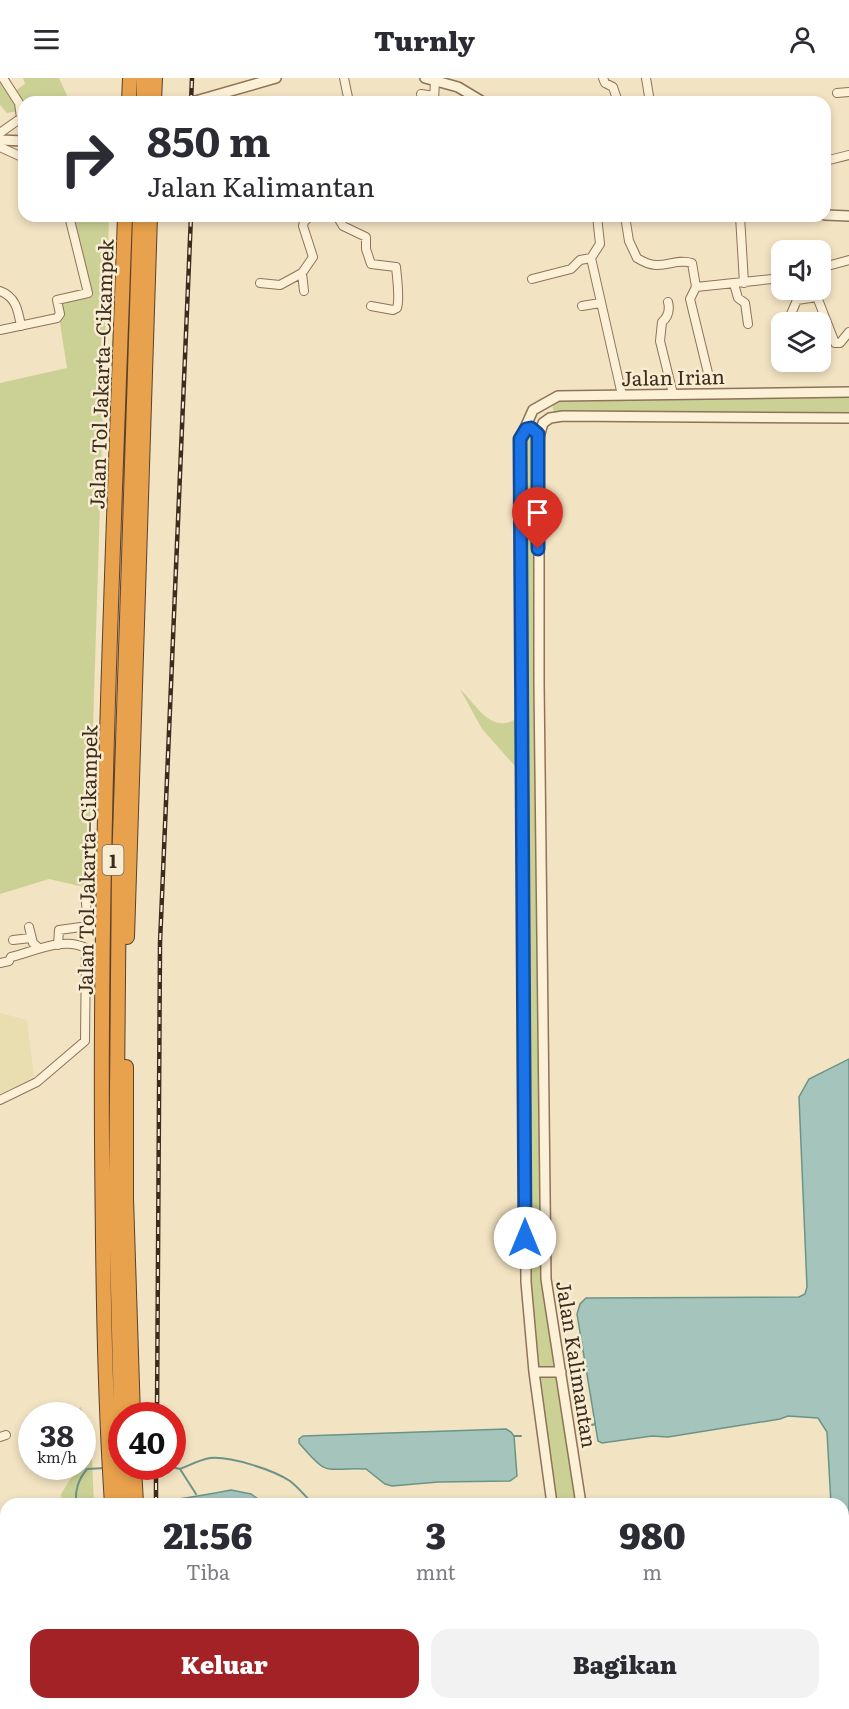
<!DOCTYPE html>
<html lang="id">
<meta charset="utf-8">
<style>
:root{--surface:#fff;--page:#f2f2f3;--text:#2b2b33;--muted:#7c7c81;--accent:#a22225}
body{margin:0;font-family:Literata,serif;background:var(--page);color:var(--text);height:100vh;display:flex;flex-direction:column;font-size:22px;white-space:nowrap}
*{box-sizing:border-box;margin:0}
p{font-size:20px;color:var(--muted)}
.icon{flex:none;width:33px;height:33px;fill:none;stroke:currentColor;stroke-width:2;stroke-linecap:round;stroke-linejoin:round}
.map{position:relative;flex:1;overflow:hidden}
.sheet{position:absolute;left:0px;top:1420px;width:849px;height:212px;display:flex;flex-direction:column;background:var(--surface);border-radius:18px 18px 0 0;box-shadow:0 3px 9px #0003}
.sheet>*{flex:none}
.guide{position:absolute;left:18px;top:18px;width:813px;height:126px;border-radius:18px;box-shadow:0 3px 9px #0003;background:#fff;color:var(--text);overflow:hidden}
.fabs{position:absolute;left:771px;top:162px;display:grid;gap:12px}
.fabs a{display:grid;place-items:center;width:60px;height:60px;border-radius:12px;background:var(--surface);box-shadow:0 3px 9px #0003;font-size:30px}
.speed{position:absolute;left:18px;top:1324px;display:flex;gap:12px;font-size:30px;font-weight:700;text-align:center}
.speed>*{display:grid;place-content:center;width:78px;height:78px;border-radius:50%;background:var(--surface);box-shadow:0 3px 9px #0003;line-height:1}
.speed small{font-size:15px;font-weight:400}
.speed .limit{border:9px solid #d22;background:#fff;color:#111}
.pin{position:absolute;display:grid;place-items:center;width:51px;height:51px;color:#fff;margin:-62px -26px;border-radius:50% 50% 50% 0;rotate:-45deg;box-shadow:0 0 6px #0007}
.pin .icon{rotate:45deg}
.me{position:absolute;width:66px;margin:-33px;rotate:0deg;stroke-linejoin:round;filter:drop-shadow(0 0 4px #0008)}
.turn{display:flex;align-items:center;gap:21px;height:126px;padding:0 30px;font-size:27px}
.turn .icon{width:78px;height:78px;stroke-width:2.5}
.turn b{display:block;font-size:42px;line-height:51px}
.eta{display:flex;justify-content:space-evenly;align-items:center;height:102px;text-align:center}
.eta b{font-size:36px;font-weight:800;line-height:42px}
.cta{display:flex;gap:12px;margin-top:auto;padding:12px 30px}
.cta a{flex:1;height:69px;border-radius:18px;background:var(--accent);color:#fff;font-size:24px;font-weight:800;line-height:69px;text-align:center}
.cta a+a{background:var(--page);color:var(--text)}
header{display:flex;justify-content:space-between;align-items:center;height:78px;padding:0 30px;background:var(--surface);font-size:27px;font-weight:800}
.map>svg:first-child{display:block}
.farmland{fill:#e8deaf}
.green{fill:#cbd195}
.water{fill:#a5c4bb;stroke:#6b9489;stroke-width:1.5}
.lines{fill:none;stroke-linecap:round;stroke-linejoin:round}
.stream{stroke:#6b9489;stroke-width:2}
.minor-casing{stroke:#8e7358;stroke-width:10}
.tertiary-casing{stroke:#8e7358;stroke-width:12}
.motorway-casing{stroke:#5b412c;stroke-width:16}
.minor{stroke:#fcf0d7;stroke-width:8}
.tertiary{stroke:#fcf0d7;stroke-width:9}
.motorway{stroke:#e8a14c;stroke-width:14}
.rail-casing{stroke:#3c2c1d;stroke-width:4.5}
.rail{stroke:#f8edd3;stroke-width:2;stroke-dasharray:7;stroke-linecap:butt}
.route-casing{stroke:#114b97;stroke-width:15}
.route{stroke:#1a73e8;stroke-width:10}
.labels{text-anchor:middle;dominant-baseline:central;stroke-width:5;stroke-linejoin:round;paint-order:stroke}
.shield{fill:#f8edd3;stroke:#746654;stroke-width:1.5}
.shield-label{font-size:18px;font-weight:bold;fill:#3c2c1d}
.street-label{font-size:20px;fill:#3c2c1d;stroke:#f8edd3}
</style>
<header><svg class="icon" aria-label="menu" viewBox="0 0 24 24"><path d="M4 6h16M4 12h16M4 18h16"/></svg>Turnly<svg class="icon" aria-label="person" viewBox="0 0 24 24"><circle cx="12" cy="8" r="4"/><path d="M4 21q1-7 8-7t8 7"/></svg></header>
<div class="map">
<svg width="849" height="1631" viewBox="0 0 849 1631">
<rect width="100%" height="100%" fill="#f2e3c2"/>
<path class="farmland" d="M0,935L27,942L34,999L0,1016Z"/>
<path class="green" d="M23,0H59L70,24H24V32L7,35L0,27V1L12,15L25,6Z
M66,138H109L88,810L49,801L0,816V305L67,290L57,226L86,217Z
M849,314V340L558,338C553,333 551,329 554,322Z
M529,350L538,354L546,1201L581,1426H552L526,1204L522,696L482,651L460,611C479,630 494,660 521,637L520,361Z
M81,1329L92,1383L94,1426H62L61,1416L78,1389H82V1338L71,1336Z"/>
<path class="water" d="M849,981V1461H843V1426H831L827,1354L818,1340L788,1338L780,1341L668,1359L652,1358L602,1365L598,1363L577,1236L580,1226L586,1220L799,1219L805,1216L807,1209L799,1019L809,1001Z
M506,1351L511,1354L514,1358L517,1398L510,1403L438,1404L392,1408L385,1406L366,1391C323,1389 330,1401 299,1365V1361L303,1358Z
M231,1412L251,1416L265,1426H169L172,1422C192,1419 211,1416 231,1412Z"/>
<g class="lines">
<path class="stream" d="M592,1347L595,1346
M514,1358H521
M172,1389L180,1391C190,1387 199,1382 210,1380C231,1378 273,1392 290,1403C299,1410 305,1418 313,1426
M180,1391L196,1416
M76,1426C75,1412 78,1402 87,1391L105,1390
M843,1498L849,1496
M89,1626L90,1631"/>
<g class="minor-casing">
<path id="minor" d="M344,0L349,24
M603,0L605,5L613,9L618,24
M646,0L650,24
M837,15L849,14
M421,16L434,18
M434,24L435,1
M0,55L21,40L19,25L3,0
M0,69L24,80
M825,83L849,77
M337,138L343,148L366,159V171L371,186L396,189C397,199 400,221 397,230L393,232L371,228
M597,138L600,166L591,180L622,317
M625,138L629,163L637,180C662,196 671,179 692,185L696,209L782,200
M740,138L744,205
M820,190L849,182
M532,201L571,191L580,182L591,180
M260,205L280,207L302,195
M734,206L738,220L745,225L748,246
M696,209L690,221L708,295
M0,213C16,219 18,232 21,248
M304,213L302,195L313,179L303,148L304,144L310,138
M668,224C670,232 668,239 662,244L660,263L673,316
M582,228L600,225
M791,236L797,222L817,219L835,265H840L849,254
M0,252L57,240L60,236L57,222L88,215L69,138
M29,849L33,865L39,870
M13,862L31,860
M58,867L59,852L88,848L86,825
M0,885L9,883L11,879C33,874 63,858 86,870L85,963L37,1004L0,1022
M0,1359L6,1357"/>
</g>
<g class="tertiary-casing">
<path id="tertiary" d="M425,0L458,9L483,24
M192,24L276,0
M0,62L24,63
M825,137L849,138
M534,1294H561
M552,1426L534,1294L526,1204L520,361L533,332L558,318L849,314
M581,1426L546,1201L539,605V359L543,345L550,340L563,338L849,340
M574,1626V1631
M605,1626L606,1631"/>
</g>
<g class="motorway-casing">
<path id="motorway" d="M129,24L130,0
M144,24V0
M154,24L155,0
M127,859L150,138
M126,989V1120L133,1338
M122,1378L116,1124L119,789L140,138
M122,1389L123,1426
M134,1389L136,1426
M112,1426C104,1306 103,1185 102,1064C100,755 114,447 125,138
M129,1626V1631
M150,1626V1631"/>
</g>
<use href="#minor" class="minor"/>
<use href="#tertiary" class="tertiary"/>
<use href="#motorway" class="motorway"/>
<g class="rail-casing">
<path id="rail" d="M191,24L192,0
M157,1338L160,865L191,138
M156,1426V1389
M167,1626V1631"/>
</g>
<use href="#rail" class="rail"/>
</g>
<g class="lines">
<g class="route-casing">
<path id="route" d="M525,1160L520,361L526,351L531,350L538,356V471"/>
</g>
<use href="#route" class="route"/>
</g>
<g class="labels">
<rect class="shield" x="102.5" y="767" width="21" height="30" rx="4.5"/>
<g class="shield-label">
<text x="113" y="782">1</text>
</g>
<g class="street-label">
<text transform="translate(100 296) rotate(-88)">Jalan Tol Jakarta–Cikampek</text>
<text transform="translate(673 298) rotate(-1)">Jalan Irian</text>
<text transform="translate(86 782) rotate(-89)">Jalan Tol Jakarta–Cikampek</text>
<text transform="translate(578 1286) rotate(81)">Jalan Kalimantan</text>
</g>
</g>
</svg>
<div class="fabs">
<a><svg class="icon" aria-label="sound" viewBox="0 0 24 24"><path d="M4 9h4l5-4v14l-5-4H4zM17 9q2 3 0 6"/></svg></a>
<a><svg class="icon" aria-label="layers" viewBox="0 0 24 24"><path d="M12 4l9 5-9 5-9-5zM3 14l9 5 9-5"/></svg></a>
</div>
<div class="speed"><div>38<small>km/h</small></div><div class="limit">40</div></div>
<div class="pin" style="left:538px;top:471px;background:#d93025"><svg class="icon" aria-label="arrive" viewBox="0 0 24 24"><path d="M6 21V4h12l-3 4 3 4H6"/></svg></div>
<svg class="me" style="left:525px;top:1160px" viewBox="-20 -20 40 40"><circle r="19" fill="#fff"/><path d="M0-13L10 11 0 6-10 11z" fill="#1a73e8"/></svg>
<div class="guide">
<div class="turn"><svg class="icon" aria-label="right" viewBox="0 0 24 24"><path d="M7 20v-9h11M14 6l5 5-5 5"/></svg><div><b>850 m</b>Jalan Kalimantan</div></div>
</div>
<section class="sheet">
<div class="eta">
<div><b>21:56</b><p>Tiba</p></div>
<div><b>3</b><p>mnt</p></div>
<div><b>980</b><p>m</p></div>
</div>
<div class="cta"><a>Keluar</a><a>Bagikan</a></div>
</section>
</div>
